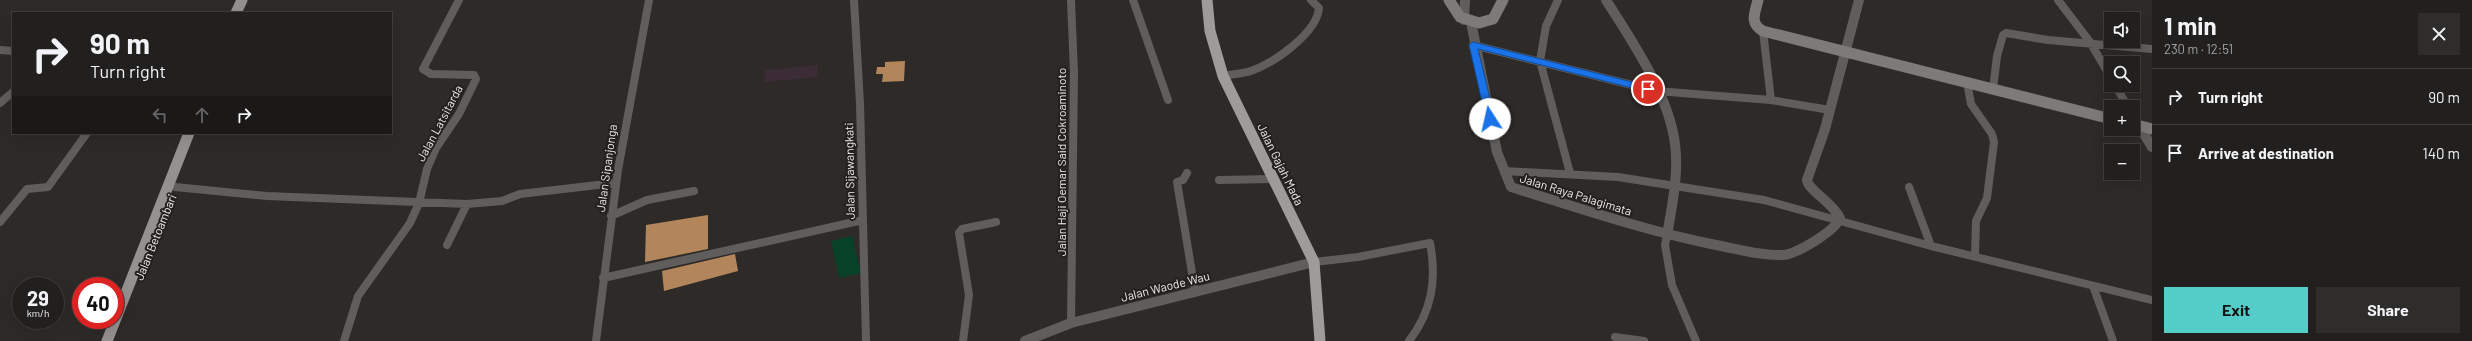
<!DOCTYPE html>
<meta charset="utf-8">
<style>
:root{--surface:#22201e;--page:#2e2d2b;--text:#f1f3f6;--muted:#a2a3a4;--line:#3f3e3c;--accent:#54cdc8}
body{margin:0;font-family:Barlow,sans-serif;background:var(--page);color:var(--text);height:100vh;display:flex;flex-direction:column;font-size:15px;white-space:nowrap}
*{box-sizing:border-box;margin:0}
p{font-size:13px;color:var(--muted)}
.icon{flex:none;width:22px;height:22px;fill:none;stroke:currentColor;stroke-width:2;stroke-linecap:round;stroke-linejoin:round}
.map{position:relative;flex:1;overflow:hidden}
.panel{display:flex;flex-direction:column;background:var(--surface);width:320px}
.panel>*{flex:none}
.guide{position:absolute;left:12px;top:12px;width:380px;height:122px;border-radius:0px;box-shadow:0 4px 16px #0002,0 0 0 1px var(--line);background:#22201e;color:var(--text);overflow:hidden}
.tools{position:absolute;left:2104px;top:12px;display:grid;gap:8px}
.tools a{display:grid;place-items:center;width:36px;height:36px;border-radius:0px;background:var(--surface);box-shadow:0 4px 16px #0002,0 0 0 1px var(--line);font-size:20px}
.speed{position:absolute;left:12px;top:277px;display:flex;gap:8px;font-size:20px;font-weight:700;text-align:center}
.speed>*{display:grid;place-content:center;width:52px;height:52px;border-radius:50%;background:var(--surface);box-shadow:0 4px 16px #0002,0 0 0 1px var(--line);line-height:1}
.speed small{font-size:10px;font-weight:400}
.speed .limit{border:6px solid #d22;background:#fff;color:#111}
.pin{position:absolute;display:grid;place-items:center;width:34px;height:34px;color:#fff;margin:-17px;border:2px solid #fff;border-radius:50%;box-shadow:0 1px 4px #0007}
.me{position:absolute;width:44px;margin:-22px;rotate:350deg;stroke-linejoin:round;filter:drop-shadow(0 0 3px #0008)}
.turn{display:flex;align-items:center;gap:14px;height:84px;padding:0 12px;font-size:18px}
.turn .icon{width:52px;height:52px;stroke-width:2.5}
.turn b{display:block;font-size:28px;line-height:34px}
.lanes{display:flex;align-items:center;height:38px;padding:0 12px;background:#0003;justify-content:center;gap:20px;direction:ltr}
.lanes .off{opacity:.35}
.round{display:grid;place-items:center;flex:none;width:42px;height:42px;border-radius:0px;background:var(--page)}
.overview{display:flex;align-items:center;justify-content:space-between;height:68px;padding:0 12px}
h1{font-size:24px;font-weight:700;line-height:30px}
.primary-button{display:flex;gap:8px;margin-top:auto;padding:8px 12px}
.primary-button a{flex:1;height:46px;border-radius:0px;background:var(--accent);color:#111;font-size:16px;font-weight:700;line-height:46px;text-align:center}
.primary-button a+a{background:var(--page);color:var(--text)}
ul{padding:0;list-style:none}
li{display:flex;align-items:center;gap:12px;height:56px;padding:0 12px;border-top:1px solid var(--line)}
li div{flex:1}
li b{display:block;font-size:15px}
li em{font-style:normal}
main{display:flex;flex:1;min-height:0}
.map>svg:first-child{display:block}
.education{fill:#3c2c38}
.green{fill:#074228}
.building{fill:#b2865a}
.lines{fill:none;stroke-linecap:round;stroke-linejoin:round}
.minor{stroke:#605e5d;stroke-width:8}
.tertiary{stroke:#605e5d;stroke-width:10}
.secondary{stroke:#7d7b79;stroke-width:11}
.primary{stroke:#94918f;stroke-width:11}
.trunk{stroke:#9e9b98;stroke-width:11}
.route{fill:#1a73e8;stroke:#114b97}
.labels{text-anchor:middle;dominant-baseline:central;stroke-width:4;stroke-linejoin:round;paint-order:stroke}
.street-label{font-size:12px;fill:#edebea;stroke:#23211e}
</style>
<main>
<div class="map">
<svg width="2152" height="341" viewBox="0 0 2152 341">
<rect width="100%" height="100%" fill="#2d2a28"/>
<path class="education" d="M818,65L817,77L764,82L765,70Z"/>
<path class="green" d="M852,236L861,273L839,278L831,241Z"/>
<path class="building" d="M905,61L904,81L882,82L883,74H876L877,67H885V62Z
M708,215V249L645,262L646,225Z
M735,254L738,271L664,291L662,271Z"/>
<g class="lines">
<path class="minor" d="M854,0L860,103L866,341
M1071,0L1074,72L1071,323
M1133,0L1168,100
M1558,0L1546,26L1540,61L1570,173
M2058,0L2090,42L2111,78
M1763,31L1771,100
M1473,45L1656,91L1771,100L1830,110
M0,50L13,51
M1223,76C1232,74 1242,74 1251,71C1274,63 1317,33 1319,8L1311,0
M1967,82L1971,104L1992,134L1994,142L1987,198L1976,221L1975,255
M2115,85L2128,107
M1993,89L1997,56L2003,35L2006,33L2048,40L2152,49
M0,103L13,92
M1504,171L1618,177L1764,200L1931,246
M1187,173L1183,180L1177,182L1195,291
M1219,180L1274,179
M175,187L267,196L467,204L502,201L520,194L615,183
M1909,187L1931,246L2152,300
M611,216L647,200L694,191
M0,222L27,189L48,187L87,133
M1667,235L1665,245L1672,285L1696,341
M447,245L467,204
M1314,262L1358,257L1430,243C1437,280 1432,311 1409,341
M603,278L863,220
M2093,286L2113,341
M1615,337L1644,341
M344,341L358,296L410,223L419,203L427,169L436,148L459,114L476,79L474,75L431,74L423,69L459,0
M596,341L618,170L649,0
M963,341L969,295L959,233L962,229L996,222"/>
<path class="tertiary" d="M1606,0C1632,41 1669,95 1675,144C1679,174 1672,206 1667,235
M1464,20L1465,0
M1471,22L1497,152L1511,187C1579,208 1646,231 1716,245C1738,249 1761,256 1783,255C1797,254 1835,231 1840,218C1833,203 1808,190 1807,180L1825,129L1859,0
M2139,126L2152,147
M1025,341L1071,323L1314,262"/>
<path class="secondary" d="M1449,0L1460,17L1479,23L1493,19L1503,0
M1758,0C1755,13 1749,23 1763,31L2111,119
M2133,124L2152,129"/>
<path class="primary" d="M236,13L242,0
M107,341L189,133"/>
<path class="trunk" d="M1207,0L1210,31L1223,76L1314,262L1320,341"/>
</g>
<path class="route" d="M1473,42L1648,86L1652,89L1648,92L1478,49L1495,119L1490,122L1486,119L1469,45Z"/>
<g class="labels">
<g class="street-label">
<text transform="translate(439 123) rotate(-62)">Jalan Latsitarda</text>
<text transform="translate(1061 162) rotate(-90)">Jalan Haji Oemar Said Cokroaminoto</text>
<text transform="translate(1281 164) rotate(64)">Jalan Gajah Mada</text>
<text transform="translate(606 168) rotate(-82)">Jalan Sipanjonga</text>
<text transform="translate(849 171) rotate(-91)">Jalan Sijawangkati</text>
<text transform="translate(1576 194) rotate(17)">Jalan Raya Palagimata</text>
<text transform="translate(155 237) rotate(-68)">Jalan Betoambari</text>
<text transform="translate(1165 286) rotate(-14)">Jalan Waode Wau</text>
</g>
</g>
</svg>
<div class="tools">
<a><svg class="icon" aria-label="sound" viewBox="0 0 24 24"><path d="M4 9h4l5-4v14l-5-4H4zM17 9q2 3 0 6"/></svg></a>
<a><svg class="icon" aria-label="search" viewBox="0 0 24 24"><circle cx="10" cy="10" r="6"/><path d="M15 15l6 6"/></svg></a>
<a>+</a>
<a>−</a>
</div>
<div class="speed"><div>29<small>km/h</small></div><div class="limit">40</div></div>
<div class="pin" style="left:1648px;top:89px;background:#d93025"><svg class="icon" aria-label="arrive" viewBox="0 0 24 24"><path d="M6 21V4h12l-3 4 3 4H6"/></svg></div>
<svg class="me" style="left:1490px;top:119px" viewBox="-20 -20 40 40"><circle r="19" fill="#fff"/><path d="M0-13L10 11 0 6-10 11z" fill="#1a73e8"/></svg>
<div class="guide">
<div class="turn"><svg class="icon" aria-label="right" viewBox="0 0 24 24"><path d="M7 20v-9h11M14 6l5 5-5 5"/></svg><div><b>90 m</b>Turn right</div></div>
<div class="lanes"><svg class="icon off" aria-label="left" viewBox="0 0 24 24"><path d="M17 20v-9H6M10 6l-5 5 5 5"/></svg><svg class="icon off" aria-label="ahead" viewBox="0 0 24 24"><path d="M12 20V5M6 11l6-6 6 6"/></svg><svg class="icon" aria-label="right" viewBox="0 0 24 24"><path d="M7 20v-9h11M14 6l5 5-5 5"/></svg></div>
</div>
</div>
<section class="panel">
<div class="overview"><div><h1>1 min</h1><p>230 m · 12:51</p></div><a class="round"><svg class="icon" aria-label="close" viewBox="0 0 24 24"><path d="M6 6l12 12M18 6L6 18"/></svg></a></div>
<ul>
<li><svg class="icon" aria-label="right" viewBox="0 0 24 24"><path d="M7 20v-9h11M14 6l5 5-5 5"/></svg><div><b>Turn right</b></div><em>90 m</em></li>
<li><svg class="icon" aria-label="arrive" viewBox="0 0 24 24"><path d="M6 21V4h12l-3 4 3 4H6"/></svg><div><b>Arrive at destination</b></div><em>140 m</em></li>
</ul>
<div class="primary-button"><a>Exit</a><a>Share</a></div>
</section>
</main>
